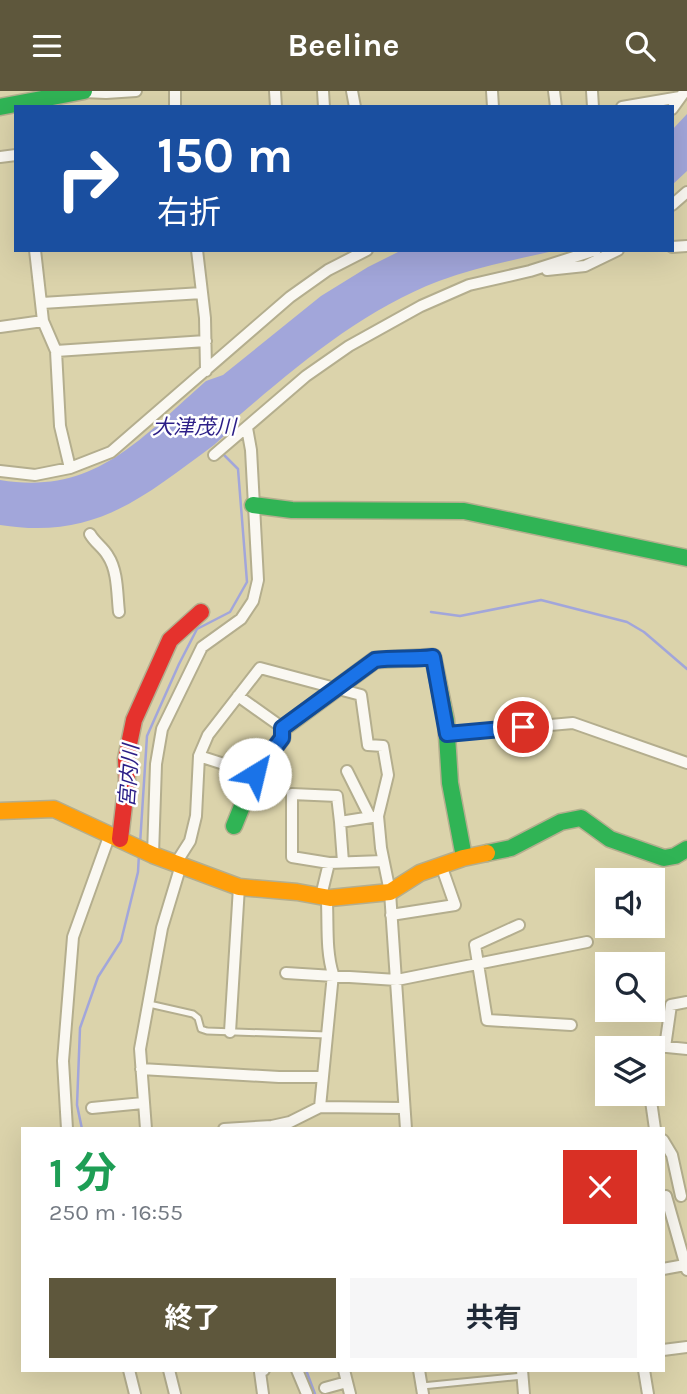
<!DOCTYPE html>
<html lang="ja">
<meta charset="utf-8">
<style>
:root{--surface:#fff;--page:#f6f6f7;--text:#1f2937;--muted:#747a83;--accent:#5e573c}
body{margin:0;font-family:Karla,"Noto Sans JP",sans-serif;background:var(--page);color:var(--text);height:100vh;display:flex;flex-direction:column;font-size:26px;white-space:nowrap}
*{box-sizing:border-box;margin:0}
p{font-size:23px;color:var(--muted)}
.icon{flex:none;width:38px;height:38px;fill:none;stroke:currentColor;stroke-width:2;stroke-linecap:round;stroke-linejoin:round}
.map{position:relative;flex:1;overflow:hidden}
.sheet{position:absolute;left:21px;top:1036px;width:644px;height:245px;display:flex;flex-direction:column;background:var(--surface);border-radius:0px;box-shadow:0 7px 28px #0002}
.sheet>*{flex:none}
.banner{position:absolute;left:14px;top:14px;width:660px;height:147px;border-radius:0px;box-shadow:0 7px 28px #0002;background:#1a4fa0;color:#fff;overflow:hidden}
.tools{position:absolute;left:595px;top:777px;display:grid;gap:14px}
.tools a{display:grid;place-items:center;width:70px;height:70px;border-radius:0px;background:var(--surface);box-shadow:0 7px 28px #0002;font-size:35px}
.pin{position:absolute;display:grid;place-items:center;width:60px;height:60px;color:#fff;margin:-30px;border:4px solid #fff;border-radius:50%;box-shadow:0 2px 7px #0007}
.me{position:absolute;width:77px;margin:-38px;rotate:36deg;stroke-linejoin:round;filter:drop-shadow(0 0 5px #0008)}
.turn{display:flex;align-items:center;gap:24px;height:147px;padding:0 28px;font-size:32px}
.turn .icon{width:91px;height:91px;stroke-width:2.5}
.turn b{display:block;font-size:49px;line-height:60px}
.round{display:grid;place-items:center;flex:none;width:74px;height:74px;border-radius:0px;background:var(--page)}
.headline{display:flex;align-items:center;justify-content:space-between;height:119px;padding:0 28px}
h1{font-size:42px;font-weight:700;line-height:52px;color:#1e9e55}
.button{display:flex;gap:14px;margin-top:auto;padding:14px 28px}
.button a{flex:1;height:80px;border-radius:0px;background:var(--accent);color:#fff;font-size:28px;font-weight:700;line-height:80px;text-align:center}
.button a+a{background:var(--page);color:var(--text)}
header{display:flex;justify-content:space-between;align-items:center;height:91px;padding:0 28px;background:var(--accent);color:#fff;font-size:32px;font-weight:700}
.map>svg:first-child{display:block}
.water{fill:#a2a6da}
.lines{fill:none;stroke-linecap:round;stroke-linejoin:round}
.stream{stroke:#a2a6da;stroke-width:2.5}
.lane-casing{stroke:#b4ae8e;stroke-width:9}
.street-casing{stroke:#b4ae8e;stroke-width:14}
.fast-casing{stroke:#b4ae8e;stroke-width:19}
.slow-casing{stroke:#b4ae8e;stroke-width:19}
.jam-casing{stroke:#b4ae8e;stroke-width:19}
.lane{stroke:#faf8f2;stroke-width:5}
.street{stroke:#faf8f2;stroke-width:10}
.fast{stroke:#30b455;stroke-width:16}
.slow{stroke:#ff9f0a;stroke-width:16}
.jam{stroke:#e5322d;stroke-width:16}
.route-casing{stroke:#114b97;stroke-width:18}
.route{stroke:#1a73e8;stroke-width:12}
.labels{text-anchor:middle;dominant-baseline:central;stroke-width:5;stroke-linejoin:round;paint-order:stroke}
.water-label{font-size:21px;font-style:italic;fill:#2b1e87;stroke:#fff}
</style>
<header><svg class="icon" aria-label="menu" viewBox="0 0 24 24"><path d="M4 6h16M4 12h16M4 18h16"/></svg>Beeline<svg class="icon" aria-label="search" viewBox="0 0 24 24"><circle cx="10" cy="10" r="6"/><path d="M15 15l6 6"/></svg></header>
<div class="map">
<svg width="687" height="1303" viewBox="0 0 687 1303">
<rect width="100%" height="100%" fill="#dbd3ab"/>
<path class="water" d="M687,23V80L672,94V39Z
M402,159H558C518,168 477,176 439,190C357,221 285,285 220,341L224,345L214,354C142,407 95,449 0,434V389C95,405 141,347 206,290L223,284L321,205L368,176Z"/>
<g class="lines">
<path class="stream" d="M431,521L460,525L541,509L627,531L644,541L687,578
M140,753L147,645L179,573L197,538L230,521L247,491L238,378L221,361
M82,1038L77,1014L80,937L98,886L121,850L138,781L139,763
M306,1279L315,1303"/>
<g class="lane-casing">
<path id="lane" d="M149,913L193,923L198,927L201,938L207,940L327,944
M422,1295L523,1285"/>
</g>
<g class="street-casing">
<path id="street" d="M275,0L276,16
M323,0L324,16
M352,0L355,16
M492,0L493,16
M554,0L556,16
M592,0L593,16
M83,1L106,2L136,0
M175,16V0
M622,16L680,6
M672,18L685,0
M0,66L16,64
M672,114L687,101
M672,156L687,155
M35,159L43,230L56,260L60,335L70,377
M197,159L205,227L206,280
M547,179L585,175L618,159
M42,212L202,202
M0,236L43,230
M56,260L206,250
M214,364L306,285L349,255L421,215L469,194L530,180L596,159
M0,380L35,384L70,377L111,361L290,206L328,179L367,159
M90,443C95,452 103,456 108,465C118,480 117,504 119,521
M238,605L283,637
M447,643L573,632L687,672
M199,665L255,683
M347,680L370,726
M378,725L340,731L337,705L292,703V766L329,772L383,770
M340,731L343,771
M153,764L156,673L162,638L202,556L241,528L253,510L258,489L251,359L247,337
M176,772L190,750L196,725L199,665L208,644L260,577L361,604L368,654L383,655L388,684L378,725L381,757L390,801L406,1038
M321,805L329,772
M391,824L455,814L441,774
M519,834L475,854L487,929L571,934
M286,882L397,889L587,851
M230,941L239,796
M665,956L671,914L687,911
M647,957V954L687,958
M141,978L279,986H322
M650,1003L655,1038
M320,1016L333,883C326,861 328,835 327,812L330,807
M92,1017L143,1012
M67,1038L63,970L73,846L110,743
M146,1038L140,958L162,837L181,774
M224,1038L272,1035L290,1031L320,1016L403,1017
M663,1049L672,1064L681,1105
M666,1105L687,1179
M663,1178L685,1174
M663,1259L687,1256
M129,1279L135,1303
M169,1279L175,1303
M297,1279L307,1303
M344,1279L350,1303
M419,1279L423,1303
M522,1279L524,1303
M644,1279L648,1303
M325,1297L347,1291
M263,1303L260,1281L264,1279"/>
</g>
<g class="fast-casing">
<path id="fast" d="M0,16L84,0
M253,414L292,419L464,420L687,467
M234,735L255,683L282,647L283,637L375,569L433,566L446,629L450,692L464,766
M487,762L511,757L561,731L581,727L610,748L664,767L675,765L687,758"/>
</g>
<g class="slow-casing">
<path id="slow" d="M0,720L54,718L153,764L239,796L297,801L330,807L390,801L420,782L463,767L487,762"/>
</g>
<g class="jam-casing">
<path id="jam" d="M120,748L127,689L126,668L134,629L170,549L201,521"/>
</g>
<use href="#lane" class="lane"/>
<use href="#street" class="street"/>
<use href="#fast" class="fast"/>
<use href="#slow" class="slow"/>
<use href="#jam" class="jam"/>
</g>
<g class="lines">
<g class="route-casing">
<path id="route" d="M255,683L282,647V637L375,569C394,566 414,569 433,566L447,643L523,636"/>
</g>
<use href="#route" class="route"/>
</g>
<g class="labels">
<g class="water-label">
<text x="194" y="336">大津茂川</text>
<text transform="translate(129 685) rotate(-86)">宮内川</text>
</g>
</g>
</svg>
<div class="tools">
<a><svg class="icon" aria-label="sound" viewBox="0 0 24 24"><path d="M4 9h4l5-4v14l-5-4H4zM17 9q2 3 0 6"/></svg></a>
<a><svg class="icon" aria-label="search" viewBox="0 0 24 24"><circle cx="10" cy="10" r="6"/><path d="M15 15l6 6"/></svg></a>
<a><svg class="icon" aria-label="layers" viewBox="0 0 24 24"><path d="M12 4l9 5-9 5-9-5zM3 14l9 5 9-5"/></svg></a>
</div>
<div class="pin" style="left:523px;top:636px;background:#d93025"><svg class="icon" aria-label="arrive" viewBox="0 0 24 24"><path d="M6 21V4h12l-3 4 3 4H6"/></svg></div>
<svg class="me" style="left:255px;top:683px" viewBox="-20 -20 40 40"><circle r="19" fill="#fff"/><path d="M0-13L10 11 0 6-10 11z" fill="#1a73e8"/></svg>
<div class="banner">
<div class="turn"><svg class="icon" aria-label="right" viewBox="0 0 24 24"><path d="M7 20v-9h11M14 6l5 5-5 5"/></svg><div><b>150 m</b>右折</div></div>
</div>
<section class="sheet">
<div class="headline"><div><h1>1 分</h1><p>250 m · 16:55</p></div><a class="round" style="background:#d93025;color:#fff"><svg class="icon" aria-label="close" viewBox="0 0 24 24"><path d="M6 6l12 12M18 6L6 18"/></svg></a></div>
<div class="button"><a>終了</a><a>共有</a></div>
</section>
</div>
